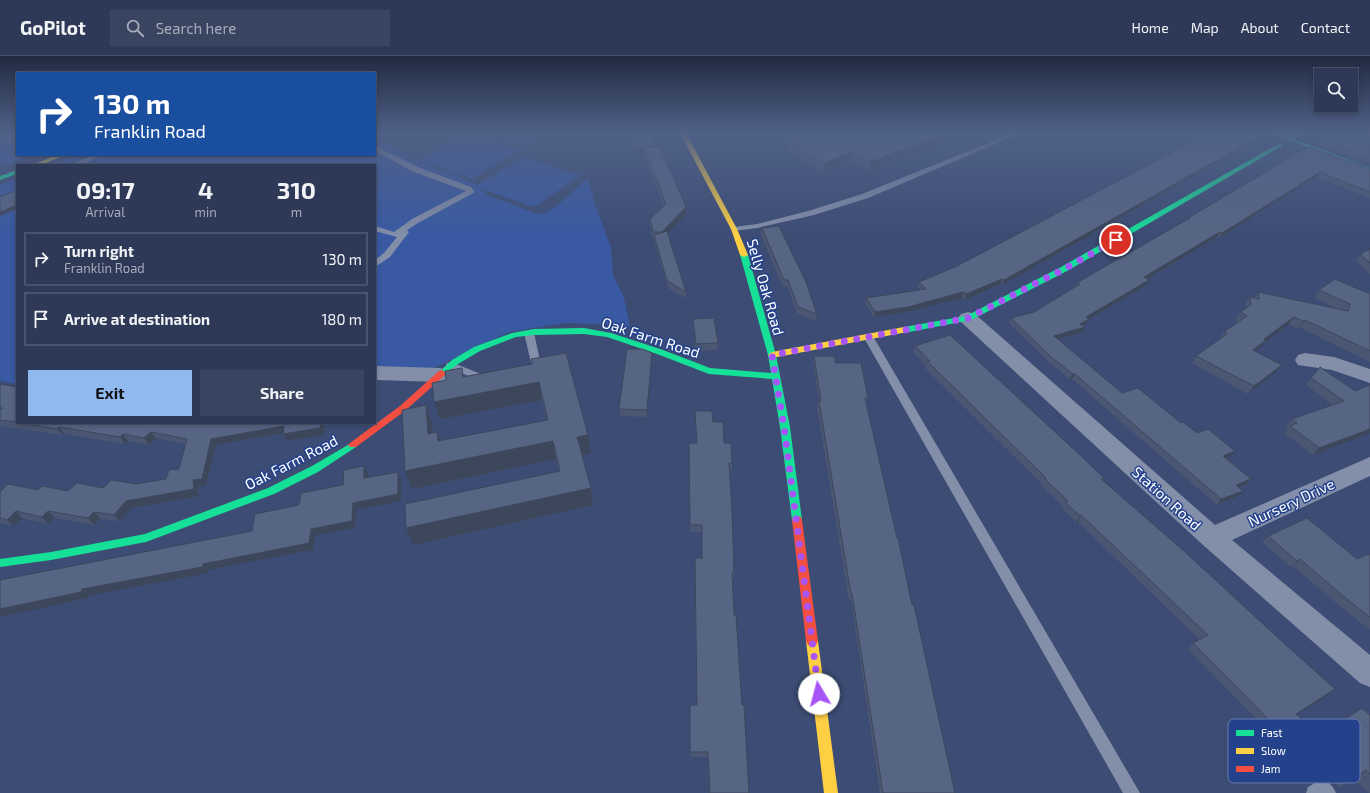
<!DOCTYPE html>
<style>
:root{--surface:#2d3957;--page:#394461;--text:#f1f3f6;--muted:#a7acba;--line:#48536d;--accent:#90b9f0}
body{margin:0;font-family:"Exo 2",sans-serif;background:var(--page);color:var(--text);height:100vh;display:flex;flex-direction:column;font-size:15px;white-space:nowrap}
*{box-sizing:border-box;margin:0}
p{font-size:13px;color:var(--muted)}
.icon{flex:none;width:22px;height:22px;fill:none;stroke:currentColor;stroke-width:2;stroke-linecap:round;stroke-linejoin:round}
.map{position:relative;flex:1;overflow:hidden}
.sheet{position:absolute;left:16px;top:108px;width:360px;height:260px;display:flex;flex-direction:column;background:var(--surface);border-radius:0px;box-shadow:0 2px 6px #0003,0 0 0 1px var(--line)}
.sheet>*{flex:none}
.guide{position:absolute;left:16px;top:16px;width:360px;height:84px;border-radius:0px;box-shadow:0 2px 6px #0003,0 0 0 1px var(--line);background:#1a4fa0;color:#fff;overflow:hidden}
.controls{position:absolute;left:1314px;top:12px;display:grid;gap:8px}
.controls a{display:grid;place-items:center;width:44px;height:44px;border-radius:0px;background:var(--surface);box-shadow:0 2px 6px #0003,0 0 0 1px var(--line);font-size:20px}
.pin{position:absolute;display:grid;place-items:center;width:34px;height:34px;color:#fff;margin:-17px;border:2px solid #fff;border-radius:50%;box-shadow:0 1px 4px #0007}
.me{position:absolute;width:44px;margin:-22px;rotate:352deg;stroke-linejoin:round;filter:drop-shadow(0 0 3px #0008)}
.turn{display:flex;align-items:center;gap:14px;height:84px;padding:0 12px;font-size:18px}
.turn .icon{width:52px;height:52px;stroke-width:2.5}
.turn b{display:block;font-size:28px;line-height:34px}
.eta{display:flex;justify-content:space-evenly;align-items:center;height:68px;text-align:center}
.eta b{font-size:24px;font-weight:700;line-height:28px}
.button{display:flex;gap:8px;margin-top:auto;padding:8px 12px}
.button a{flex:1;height:46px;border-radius:0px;background:var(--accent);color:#111;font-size:16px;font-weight:700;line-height:46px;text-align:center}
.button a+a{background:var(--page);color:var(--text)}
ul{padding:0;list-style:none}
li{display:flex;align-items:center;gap:12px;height:54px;margin:0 8px 6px;padding:0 4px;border:2px solid var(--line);border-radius:0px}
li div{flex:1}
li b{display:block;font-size:15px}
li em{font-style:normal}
header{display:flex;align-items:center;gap:24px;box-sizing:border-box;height:56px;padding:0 20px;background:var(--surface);border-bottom:1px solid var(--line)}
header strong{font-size:19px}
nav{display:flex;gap:22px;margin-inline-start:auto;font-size:14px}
.search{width:280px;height:36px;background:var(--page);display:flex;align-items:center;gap:10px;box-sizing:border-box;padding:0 14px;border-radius:0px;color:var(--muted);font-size:15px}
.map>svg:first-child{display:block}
.green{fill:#3959a2}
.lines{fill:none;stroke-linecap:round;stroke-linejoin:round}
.lane{fill:#838ea8;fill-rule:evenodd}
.street{fill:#838ea8;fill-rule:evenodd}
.fast{fill:#16e098;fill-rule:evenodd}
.slow{fill:#ffcf43;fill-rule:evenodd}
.jam{fill:#f24e42;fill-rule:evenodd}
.wall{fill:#4b5772}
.shaded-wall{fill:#3d475c}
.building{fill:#576584;stroke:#3d475c}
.route{stroke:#a855f7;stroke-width:7;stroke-dasharray:0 12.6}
.labels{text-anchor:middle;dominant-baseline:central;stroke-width:3;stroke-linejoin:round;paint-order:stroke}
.street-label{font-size:15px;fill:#fff;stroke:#24428c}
.key{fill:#24428c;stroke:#667bae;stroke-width:1}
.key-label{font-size:11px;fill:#fff}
</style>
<header>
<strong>GoPilot</strong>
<div class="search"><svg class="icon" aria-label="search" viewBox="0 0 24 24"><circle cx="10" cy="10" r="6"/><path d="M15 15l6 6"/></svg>Search here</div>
<nav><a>Home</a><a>Map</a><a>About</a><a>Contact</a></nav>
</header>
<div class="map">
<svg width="1370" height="737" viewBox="0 0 1370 737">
<rect width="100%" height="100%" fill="#3c4c74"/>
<path class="green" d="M0,77H17V99H33L0,111Z
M468,77L520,94L472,123L418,104Z
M485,77H547L526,89Z
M375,81L416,105L470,125L466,129L471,126L477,129L524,101L581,119L534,151L479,132L489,140L538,158C551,159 577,131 588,122L596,151L611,192L613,219L624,242L630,271L618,269L566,267L509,276L430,314L375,312V109H51L77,99H375Z
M17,122V328L0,325V129Z"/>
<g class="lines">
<path class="lane" d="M1013,77H1021L868,142L814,159L757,172L734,175L730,173L734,171L757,168L808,155L862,138Z
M375,90L420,112L471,131L475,136L418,167L407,174L409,176L390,201L375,211V204L384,197L397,181L375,175V170L394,176L412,163L466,135L414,116L375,95Z
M93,99H103L81,109H70Z
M529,274L534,277L542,313L541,315L535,317L530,314L532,311L524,277Z
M869,279L874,282L1140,737H1123L864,282Z
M451,306L491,322L492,324L491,326H483L447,311L446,309L447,307Z
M1322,723C1329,726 1333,730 1336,737H1306L1308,731Z"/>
<path class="street" d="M968,256L975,258L1215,469L1370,401V420L1232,484L1370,599V631L1360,627L1203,489L961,266L958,262L961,258Z
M1305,297L1334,301L1370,313V327L1332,314L1298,309L1295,304L1298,299Z
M375,310L440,312L447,314L450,319L447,324L440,326L375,324Z"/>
<path class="fast" d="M1272,77H1279L1289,81L1295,77H1301L1294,83L1370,112V116Z
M1280,87L1283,89L1282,90L1067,215L971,264L904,277L900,274L904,271L966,260L1061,211Z
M17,114V118L0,124V120Z
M744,197L748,199L776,299L790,371L802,464L801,467L797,468L793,467L792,464L780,371L772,323L709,318L657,298L607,281L584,278L534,279L516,281L480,295L458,308L442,320L438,317L452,304L474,291L512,277L534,273L584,272L611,277L663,294L710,312L771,317L768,299L740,199Z
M353,386L356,387L358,389L356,391L318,416L274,438L146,486L51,504L0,511V503L51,496L145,478L268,432L312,410Z"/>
<path class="slow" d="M680,77H686L737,173L748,199L744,201L740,199L731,173Z
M57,99H65L41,109H32Z
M904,271L907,272L908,274L907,276L772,302L768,299L772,296Z
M812,580L816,581L818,585L838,737H824L806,585L808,581Z"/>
<path class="jam" d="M442,314L446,317L445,319L406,354L356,391H350L348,389L350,387L400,350L439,315Z
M797,460L801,461L802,464L818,585L816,589L812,590L808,589L806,585L792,464L793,461Z"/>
</g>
<path class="wall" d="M630,77H649L655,91L686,151V158L668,177L686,236V242L669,233L667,228L654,185V183H653L650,170V163L664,150L644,99V96L638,97Z
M773,77H970V78L947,87L944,86L869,115L850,105L823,116L787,95L788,86H790Z
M1316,77H1370V107L1321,89L1324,85L1313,81Z
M1258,84L1002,229L1001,228L965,244L962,242L907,256L874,261L865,247L866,242L920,234L918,231L919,226Z
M1286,103L1370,113V141L1369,142L1317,121L1219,182L1217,181L1148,223L1149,224L1147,229L1089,263L1086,268L1083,270L1085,271L1083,276L1058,283L1122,337L1181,367L1197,377L1235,395L1231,400L1226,402L1251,423L1247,428L1239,432L1238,440L1217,449L1072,323H1070L1049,306L1009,267L1011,262L1034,256L1076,230L1078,226L1187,164L1188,162L1284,106Z
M762,172L817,258L816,265L797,258L787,230L783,231L761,179Z
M1370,193V218L1356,205L1360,198Z
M1319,234L1370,238V306L1299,271L1297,273L1289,268L1264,287L1260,292L1256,295L1276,316L1248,338L1192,307L1196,300L1220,283L1224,276L1239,266L1235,264L1240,256L1246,252L1245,248L1250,241L1254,242L1258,236L1339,253L1314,242Z
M693,263L718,287L717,294L696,295L693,269Z
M915,290L1104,422L1103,424L1328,639L1297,658L1301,662L1273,680L1188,593L1193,587L1200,584L1078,466H1076L1062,452L1063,450L1041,429L1042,428L925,312L926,309L913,296Z
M814,300L835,307L868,342L866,348L878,399L955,737H880L851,544H849L817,351L819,345L813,307Z
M652,303L647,361L620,360L619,353Z
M532,308L588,379L591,397L582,399L591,432L593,449L413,489L559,415L556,403L412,433L426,349L432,367L433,377L440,385L547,364L542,344L440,363L446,324Z
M1320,311L1355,335L1370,377L1313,399L1284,377L1288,373L1286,371L1292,363L1333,349L1306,329Z
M0,328L17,331V367H325L324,379L287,385L283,378V377L216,389L206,429L198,431L199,440L132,452L120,465L100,463L94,469L55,462L48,468L22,462L14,470L0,467V436L38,434L68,435L103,432L136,428L166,423L179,413L185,388L156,382L149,389L128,385L125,388L65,378L63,379L0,370Z
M695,355L713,366L724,387L732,407V414H730L734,516V523H733L734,559L749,737H709L708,701H690V649H697L702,502V476H690L689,387H697Z
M1268,480L1357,503L1370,499V574L1340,550L1293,510L1291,511L1262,486Z
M1362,652L1370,659V737H1369L1354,723L1340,731L1301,693Z"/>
<path class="shaded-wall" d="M709,77H730L709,79Z
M946,77L944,86L869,115L871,106Z
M952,77H970V78L947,87L949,78Z
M1260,80L1258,84L1002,229L1004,224Z
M655,89V95L644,92V96L638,97V91Z
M852,96L850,105L823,116L824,107Z
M1320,116L1317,121L1219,182L1222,177Z
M17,149V153L0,160V156Z
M686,151V158L662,183V176Z
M1220,176L1217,181L1142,226L1144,221Z
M1002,223L1001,228L965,244L966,238Z
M1149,224L1147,229L1089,263L1086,268L1077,273L1080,268L1086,261Z
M963,236L962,242L907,256L874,261L875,256Z
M1294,261L1289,268L1264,287L1260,292L1248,301L1253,294L1264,283Z
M1305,264L1299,271L1297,273L1303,265Z
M1085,271L1083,276L1052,285L1054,280Z
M652,297V303L647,361V354Z
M1282,309L1276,316L1248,338L1254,330Z
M1073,318H1075L1072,323H1070Z
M539,326L542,344L440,363L434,346Z
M426,349L432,367L434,396L428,378Z
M321,367H325L324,379L287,385L283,378Z
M284,370L288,376L216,389L206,429L198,431L199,440L132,452L120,465L114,459L126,445L193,424L211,383Z
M59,371L65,378L63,379L57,373Z
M1370,373V377L1313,399L1319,392Z
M151,376L156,382L149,389L144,382Z
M437,376L443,394L438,385Z
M123,378L128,385L125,388L120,381Z
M588,379L591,397L580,399L577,381Z
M553,385L556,403L412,433L405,415Z
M1235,395L1231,400L1219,405L1223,400Z
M364,410L368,417L367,429L364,422Z
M398,416L401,423V445L356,454L355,472L315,479L313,494L208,514V517L88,540V542L0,561V553L82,533L203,508L311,473L353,447Z
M1251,423L1247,428L1232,434L1236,429Z
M591,432L593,449L413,489L406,472Z
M1243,435L1238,440L1217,449L1221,443Z
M16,455L22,462L14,470L7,464Z
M48,455L55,462L48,468L42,461Z
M94,456L100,463L94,469L88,462Z
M1081,459L1078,466H1076L1080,460Z
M1300,503L1293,510L1291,511L1297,505Z
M1335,633L1328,639L1289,663L1296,658Z
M1301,662L1294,667L1273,680L1280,675Z"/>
<path class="building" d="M632,77H649L655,89L638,91Z
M790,77H952L949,78L946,77L871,106L852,96L824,107L788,86L800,82Z
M1209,77H1252L1260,80L1004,224L1002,223L966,238L963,236L908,251L875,256L866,242L926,233L919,226L957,210Z
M1316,77H1370V101L1324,84L1329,82Z
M660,91L686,151L662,176H653L650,163L666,148L644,92Z
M1310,91L1370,113V136L1320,116L1222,177L1220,176L1144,221L1149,224L1086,261L1089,263L1080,268L1085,271L1054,280L1122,337L1138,332L1181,367L1183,366L1197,377L1208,373L1235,395L1223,400L1251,423L1236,429L1243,435L1221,443L1075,318H1073L1051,301L1011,262L1034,256L1080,228L1078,226L1190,162H1188L1288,103H1286Z
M17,134V149L0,156V141Z
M779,170L806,226L817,258L798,251L788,224H784L762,172Z
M667,175L686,236L669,226L666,222L654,179Z
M1370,193V207L1360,198Z
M1335,223L1370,238V295L1305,264L1303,265L1294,261L1264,283L1266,284L1253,294L1282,309L1254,330L1196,300L1227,278L1224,276L1247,260L1240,256L1251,249L1250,241L1259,243L1258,236L1348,255L1350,248L1319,234Z
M714,262L718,287L696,288L693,263Z
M950,279L1081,400L1104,422L1101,423L1184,495L1276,580L1335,633L1296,658L1301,662L1280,675L1193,587L1208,579L1081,459L1080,460L1065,446L1068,445L1045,423L1046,422L927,305H930L915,290Z
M627,293H642L652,297L647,354L619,353Z
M566,297L588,379L577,381L591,432L406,472L405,448L560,415L553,385L405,415L402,354L426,349L428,378L437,376L438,385L548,364L539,326L434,346L432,327L446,324L445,315L462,312L463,321L532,308L531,303Z
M814,300H835V307H861L868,342H865L878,399L897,482H898L912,549H914L955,737H883L852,538H851L819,345H821Z
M1320,311L1355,335L1370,329V373L1319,392L1290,370L1297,367L1292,363L1344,345L1311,322Z
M0,328L17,331V366L0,364V354L3,352H0Z
M695,355H712L713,366H723L724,387H731L732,407H729L732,456L734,516H732L734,559H736L742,649H744L749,737H710L708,696H690V649H697L695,502H702V469H690L689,387H697Z
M21,367H321L320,372L283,378L284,370L211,383L202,423L193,424L194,433L126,445L114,459L94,456L88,462L48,455L42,461L16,455L7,464L0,462V436L8,428L38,434L42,430L68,435L77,427L103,432L111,424L136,428L166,423L169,414L179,413L187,383L151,376L144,382L123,378L120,381L59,371L57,373Z
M364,410V422L398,416V438L353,447L352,465L311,473L309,487L203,508L202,511L82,533L81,536L0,553V524L252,475L255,458L299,449L301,437L343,429L344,414Z
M1307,462L1357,503L1369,498L1370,499V561L1348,544L1300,503L1297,505L1268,480Z
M1362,652L1370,659V718L1366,714L1353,723L1313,685Z"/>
<linearGradient id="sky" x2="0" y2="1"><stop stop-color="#212a40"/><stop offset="0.43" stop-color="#506188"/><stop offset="1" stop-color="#506188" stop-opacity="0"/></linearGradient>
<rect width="1370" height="180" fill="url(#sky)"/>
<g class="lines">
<path class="route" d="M819,638L784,371L772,299L968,262L1064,213L1116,184"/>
</g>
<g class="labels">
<g class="street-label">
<text transform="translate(766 231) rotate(74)">Selly Oak Road</text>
<text transform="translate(651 281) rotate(18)">Oak Farm Road</text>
<text transform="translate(291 406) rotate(-27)">Oak Farm Road</text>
<text transform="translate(1167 442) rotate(42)">Station Road</text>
<text transform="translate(1291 446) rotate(-25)">Nursery Drive</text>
</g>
</g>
<rect x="1228" y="663" width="132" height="64" rx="6" class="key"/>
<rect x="1236" y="674" width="18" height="6" fill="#16e098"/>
<rect x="1236" y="692" width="18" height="6" fill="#ffcf43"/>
<rect x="1236" y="710" width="18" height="6" fill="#f24e42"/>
<g class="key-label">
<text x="1261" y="681">Fast</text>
<text x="1261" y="699">Slow</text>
<text x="1261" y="717">Jam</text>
</g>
</svg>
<div class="controls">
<a><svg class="icon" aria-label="search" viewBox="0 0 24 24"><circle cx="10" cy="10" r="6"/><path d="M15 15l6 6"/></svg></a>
</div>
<div class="pin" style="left:1116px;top:184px;background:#d93025"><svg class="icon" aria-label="arrive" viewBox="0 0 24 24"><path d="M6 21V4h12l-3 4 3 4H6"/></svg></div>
<svg class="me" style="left:819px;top:638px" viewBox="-20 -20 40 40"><circle r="19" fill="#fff"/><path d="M0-13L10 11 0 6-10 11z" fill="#a855f7"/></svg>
<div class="guide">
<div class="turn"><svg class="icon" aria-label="right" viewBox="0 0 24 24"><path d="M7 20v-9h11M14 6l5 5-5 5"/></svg><div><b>130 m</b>Franklin Road</div></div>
</div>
<section class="sheet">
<div class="eta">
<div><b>09:17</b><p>Arrival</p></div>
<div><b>4</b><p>min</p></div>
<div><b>310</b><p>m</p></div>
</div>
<ul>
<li><svg class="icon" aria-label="right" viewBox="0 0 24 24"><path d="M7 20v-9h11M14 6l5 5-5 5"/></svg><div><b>Turn right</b><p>Franklin Road</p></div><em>130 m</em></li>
<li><svg class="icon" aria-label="arrive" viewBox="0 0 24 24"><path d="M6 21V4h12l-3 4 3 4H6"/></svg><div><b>Arrive at destination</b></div><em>180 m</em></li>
</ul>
<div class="button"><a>Exit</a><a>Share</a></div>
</section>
</div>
